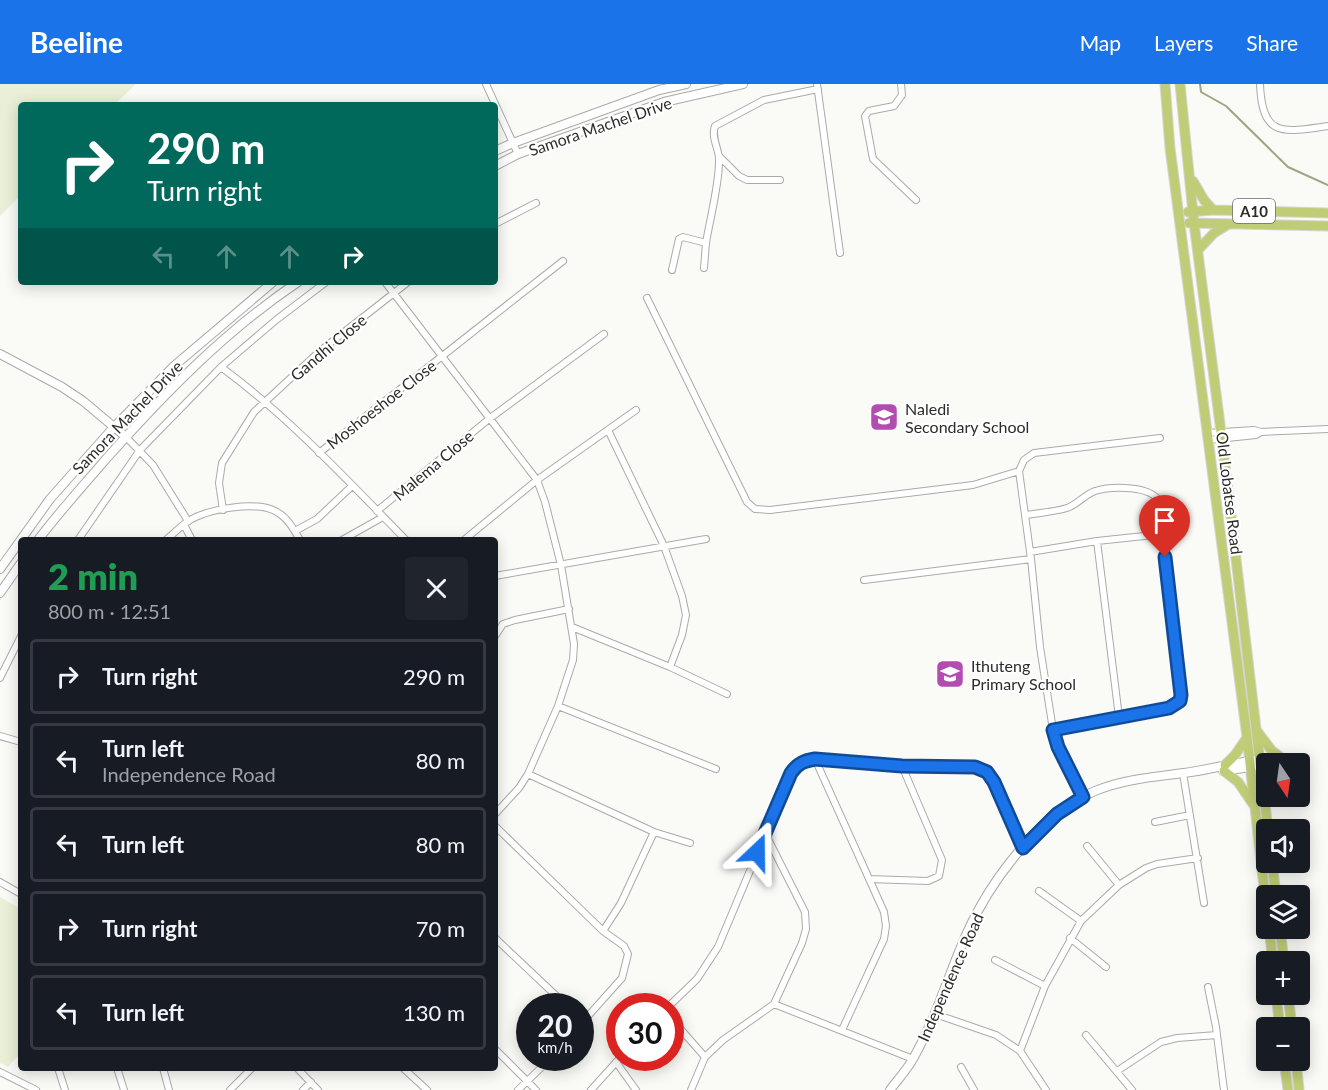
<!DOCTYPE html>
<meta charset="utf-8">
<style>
:root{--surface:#171b24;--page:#20242c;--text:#f1f3f6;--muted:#9ea1a6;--line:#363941;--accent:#1a73e8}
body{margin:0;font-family:Lato,sans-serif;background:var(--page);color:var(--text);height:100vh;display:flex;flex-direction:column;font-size:22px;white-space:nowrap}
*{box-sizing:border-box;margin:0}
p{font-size:20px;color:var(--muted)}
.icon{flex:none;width:33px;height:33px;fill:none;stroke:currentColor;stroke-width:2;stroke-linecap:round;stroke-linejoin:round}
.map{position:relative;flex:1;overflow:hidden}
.drawer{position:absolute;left:18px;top:453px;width:480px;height:534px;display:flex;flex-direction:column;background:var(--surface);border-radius:6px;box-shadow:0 3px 15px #0003}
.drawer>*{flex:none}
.guide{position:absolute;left:18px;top:18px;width:480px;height:183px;border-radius:6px;box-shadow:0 3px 15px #0003;background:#00695c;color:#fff;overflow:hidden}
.needle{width:39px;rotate:167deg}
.controls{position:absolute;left:1256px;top:669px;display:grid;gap:12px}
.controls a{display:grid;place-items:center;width:54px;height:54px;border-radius:6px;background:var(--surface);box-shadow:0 3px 15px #0003;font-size:30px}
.speed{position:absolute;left:516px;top:909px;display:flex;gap:12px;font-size:30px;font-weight:700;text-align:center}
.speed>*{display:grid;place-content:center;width:78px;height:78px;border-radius:50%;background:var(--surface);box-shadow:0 3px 15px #0003;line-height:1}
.speed small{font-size:15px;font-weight:400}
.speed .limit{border:9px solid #d22;background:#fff;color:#111}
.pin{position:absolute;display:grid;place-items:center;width:51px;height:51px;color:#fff;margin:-62px -26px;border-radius:50% 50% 50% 0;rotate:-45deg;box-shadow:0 0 6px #0007}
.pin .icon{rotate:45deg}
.me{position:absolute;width:66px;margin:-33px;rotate:23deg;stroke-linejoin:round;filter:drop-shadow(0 0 4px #0008)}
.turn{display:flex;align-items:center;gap:21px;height:126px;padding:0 30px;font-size:27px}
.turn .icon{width:78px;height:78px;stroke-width:2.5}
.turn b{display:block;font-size:42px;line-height:51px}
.lanes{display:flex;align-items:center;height:57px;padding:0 30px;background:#0003;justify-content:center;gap:30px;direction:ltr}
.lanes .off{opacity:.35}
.round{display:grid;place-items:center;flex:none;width:63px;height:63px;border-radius:6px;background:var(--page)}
.headline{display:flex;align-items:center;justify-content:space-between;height:102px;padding:0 30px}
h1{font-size:36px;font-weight:800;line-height:45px;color:#1e9e55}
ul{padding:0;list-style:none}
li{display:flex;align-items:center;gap:18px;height:75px;margin:0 12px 9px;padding:0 18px;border:3px solid var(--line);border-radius:6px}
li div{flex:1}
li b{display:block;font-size:22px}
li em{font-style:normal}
header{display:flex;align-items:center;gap:36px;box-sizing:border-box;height:84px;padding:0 30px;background:var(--accent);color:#fff}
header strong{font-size:28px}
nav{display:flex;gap:33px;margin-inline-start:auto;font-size:21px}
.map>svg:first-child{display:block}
.green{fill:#eaf0d7}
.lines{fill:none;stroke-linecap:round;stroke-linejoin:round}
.stream{stroke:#9da583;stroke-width:2}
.street-casing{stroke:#aaaba7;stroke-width:8}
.secondary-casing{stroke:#aaaba7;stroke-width:10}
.primary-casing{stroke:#d5d5d5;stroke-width:11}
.street{stroke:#fff;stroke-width:6}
.secondary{stroke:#fff;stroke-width:8}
.primary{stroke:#c1cd76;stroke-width:9}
.route-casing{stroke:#114b97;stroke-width:15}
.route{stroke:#1a73e8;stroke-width:10}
.labels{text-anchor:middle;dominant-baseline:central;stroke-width:4.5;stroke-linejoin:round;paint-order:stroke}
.shield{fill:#fff;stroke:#6b6b6b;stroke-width:1.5}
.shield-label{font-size:15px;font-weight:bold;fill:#2c2c2b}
.street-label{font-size:16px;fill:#2c2c2b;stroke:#fff}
.poi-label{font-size:16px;fill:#2c2c2b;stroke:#fff;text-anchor:start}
</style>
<header>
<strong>Beeline</strong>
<nav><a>Map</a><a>Layers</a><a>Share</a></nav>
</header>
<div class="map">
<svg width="1328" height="1006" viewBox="0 0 1328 1006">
<rect width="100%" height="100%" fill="#fafbf7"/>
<path class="green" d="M0,0H136L114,21H21V111L0,132Z
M0,813L21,825V968L8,983L0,979Z"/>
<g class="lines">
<path class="stream" d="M1200,0L1201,8L1226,22L1288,83L1328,101"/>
<g class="street-casing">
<path id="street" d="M486,0L518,70
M817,0L840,169
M901,0L902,11L894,22L869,27L865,32L873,75L916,116
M1260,0C1262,55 1284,48 1328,42
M719,72L739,92L747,96H780
M495,140L536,119
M706,159C710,134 720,98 719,74C718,63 711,53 715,42L764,16L818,5
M672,186L679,155L683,153L706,159L704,184
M385,198L537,396L545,418L561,481L574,560L573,576L558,622L528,690L519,704L495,730
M647,214L747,418L755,425L770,426L973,401L1019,387
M221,283C289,333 347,396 406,456
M608,346L664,462L682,512L686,531L682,551L670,583
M1207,349L1254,346L1261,348L1328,345
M126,353L153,381L188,437
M1208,356L1256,351L1261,348
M319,369L563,177
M223,426L219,399L222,379L254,328L320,267L408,198
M377,427L489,335L604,250
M1025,431C1038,429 1054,428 1067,424C1077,421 1084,411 1095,407C1111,402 1153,401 1160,419L1181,611L1180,617L1169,624L1053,646
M184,441L192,456
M295,447L317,435L352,402
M78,456L140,366L221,283L276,236L326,198
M166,456C173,450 180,443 187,438C206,425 257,416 277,428C288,434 294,446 300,456
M342,456L383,433
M464,456L537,396L636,326
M1097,457L1119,633
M1030,468L1097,457L1163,450
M495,492L706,455
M864,496L1031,475
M572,543L670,583L727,610
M495,552L503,540L515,536L569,525
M0,594L21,552
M558,622L716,685
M0,652L21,658
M815,675L884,828L886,842L884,855L842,946
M1183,689L1204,819
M528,690L654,748L690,759
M1083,713L1058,663L1053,646L1040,563L1031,475L1019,387L1024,376L1034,369L1160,354
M1155,738L1190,731
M495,742L603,847L624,862L628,870L622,894L580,941
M1087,762L1119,801
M869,795L928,797L939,792L942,776L902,682
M0,798L21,810
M1039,807L1081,837
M603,847L621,819L654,748
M495,854L567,922
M1070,854L1106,883
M995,876L1045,902
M1208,903L1216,943L1224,1006
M774,920L913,975
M669,922L697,895L718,863L791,689C798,680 803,677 815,675L902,682L975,683L987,688L994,698L1023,764
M935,930L996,951L1020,967L1046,1006
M670,933L705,973
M1086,951L1132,1006
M495,965L536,1006
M1020,967L1045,902L1081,837L1119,801L1146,784L1157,780L1198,774
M616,978L636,1006
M961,983L974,1006
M58,984L65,1006
M117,984L124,1006
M163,984L169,1006
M297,984L318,1006
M403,984L427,1006
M1117,987L1161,958L1177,954L1217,951
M0,988L36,1006
M230,1006L252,984
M303,1006L311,998
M518,1006L551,974
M591,1006L620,974
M691,1006L705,973L723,956L774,920L802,859L806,845L805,828L765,749"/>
</g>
<g class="secondary-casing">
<path id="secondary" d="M495,67L513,59L659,6L686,0
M495,82L518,70L664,18L743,0
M0,270L62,303L83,317L126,353
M38,456C59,428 83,402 106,375C164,310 225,247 298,198
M0,485L50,415L114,343L174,282L273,198
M0,509L21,479
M1223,687L1257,682
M890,1006C898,995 908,985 914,973C936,934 948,892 966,851C990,797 1039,731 1095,707C1124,695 1154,693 1184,689C1208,686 1232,679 1256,676"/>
</g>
<g class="primary-casing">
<path id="primary" d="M1165,0L1170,64L1247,653L1266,821
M1180,0L1194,139L1221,348L1268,746
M1193,97L1204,116L1213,126
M1188,128L1213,126L1328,129
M1189,139L1328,142
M1198,166L1214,149L1227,141
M1257,647L1272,667L1279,672
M1281,680L1282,679
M1225,681L1235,671L1246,655
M1224,687L1238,698L1253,720
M1272,778L1276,812
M1269,844L1273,878
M1280,844L1284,878
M1276,910L1280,944
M1288,910L1292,944
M1284,976L1288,1006
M1296,976L1299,1006"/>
</g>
<use href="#street" class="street"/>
<use href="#secondary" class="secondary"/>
<use href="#primary" class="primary"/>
</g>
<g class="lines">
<g class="route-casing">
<path id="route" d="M757,768L791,689C798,679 804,677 815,675L902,682L975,683L987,688L994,698L1023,764L1057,730L1083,713L1058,663L1053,646L1169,624L1180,617L1181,611L1165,473"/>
</g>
<use href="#route" class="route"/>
</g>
<defs>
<g id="school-square" transform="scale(1.5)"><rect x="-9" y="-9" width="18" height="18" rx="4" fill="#b24cb1" stroke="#fff"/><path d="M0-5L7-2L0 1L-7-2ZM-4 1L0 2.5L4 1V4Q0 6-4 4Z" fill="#fff"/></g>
</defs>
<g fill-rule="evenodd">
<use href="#school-square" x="884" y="333"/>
<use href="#school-square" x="950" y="590"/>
</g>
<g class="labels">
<rect class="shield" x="1233" y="115" width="42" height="24" rx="4.5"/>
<g class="shield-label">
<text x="1254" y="127">A10</text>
</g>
<g class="street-label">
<text transform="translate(600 42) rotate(-19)">Samora Machel Drive</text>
<text transform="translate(328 263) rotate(-40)">Gandhi Close</text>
<text transform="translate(381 320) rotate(-38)">Moshoeshoe Close</text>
<text transform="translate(127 333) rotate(-46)">Samora Machel Drive</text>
<text transform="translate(433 381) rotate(-40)">Malema Close</text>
<text transform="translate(1230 409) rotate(83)">Old Lobatse Road</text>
<text transform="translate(950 893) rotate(-66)">Independence Road</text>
</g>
<g class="poi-label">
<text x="905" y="324">Naledi<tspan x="905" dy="18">Secondary School</tspan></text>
<text x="971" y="581">Ithuteng<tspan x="971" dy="18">Primary School</tspan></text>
</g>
</g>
</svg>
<div class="controls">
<a><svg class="needle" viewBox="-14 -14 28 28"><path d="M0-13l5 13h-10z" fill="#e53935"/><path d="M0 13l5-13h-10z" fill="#9ea1a6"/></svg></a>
<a><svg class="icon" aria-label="sound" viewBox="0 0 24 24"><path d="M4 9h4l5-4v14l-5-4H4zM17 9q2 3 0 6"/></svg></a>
<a><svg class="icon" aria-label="layers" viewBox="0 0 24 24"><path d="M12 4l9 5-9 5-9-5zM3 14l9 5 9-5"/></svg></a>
<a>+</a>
<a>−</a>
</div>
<div class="speed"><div>20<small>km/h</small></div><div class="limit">30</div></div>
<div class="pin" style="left:1165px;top:473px;background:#d93025"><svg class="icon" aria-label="arrive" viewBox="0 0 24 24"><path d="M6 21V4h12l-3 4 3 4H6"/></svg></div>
<svg class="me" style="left:757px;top:768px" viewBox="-20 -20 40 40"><path d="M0-17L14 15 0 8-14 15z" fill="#1a73e8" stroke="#fff" stroke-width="4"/></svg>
<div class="guide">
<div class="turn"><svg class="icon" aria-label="right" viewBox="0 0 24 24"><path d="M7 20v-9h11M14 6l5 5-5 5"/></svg><div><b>290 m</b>Turn right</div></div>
<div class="lanes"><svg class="icon off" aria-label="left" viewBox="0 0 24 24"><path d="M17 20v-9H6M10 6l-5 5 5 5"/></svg><svg class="icon off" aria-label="ahead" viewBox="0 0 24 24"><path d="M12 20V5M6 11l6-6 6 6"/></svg><svg class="icon off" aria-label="ahead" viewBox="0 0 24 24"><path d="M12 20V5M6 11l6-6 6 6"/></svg><svg class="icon" aria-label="right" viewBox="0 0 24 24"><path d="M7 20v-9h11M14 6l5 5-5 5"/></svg></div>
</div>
<section class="drawer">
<div class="headline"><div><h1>2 min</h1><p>800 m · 12:51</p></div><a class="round"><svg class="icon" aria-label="close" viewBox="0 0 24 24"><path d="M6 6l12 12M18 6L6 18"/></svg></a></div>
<ul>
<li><svg class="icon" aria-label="right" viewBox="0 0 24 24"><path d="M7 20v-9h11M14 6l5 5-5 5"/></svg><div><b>Turn right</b></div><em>290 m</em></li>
<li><svg class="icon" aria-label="left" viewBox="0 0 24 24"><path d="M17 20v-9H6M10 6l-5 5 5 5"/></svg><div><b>Turn left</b><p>Independence Road</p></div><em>80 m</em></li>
<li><svg class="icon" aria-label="left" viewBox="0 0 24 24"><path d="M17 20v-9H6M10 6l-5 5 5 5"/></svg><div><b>Turn left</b></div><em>80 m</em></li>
<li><svg class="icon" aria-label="right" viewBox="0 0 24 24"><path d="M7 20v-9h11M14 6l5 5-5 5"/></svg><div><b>Turn right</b></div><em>70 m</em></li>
<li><svg class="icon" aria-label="left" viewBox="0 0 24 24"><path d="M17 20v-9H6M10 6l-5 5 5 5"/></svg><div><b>Turn left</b></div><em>130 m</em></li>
</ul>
</section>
</div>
